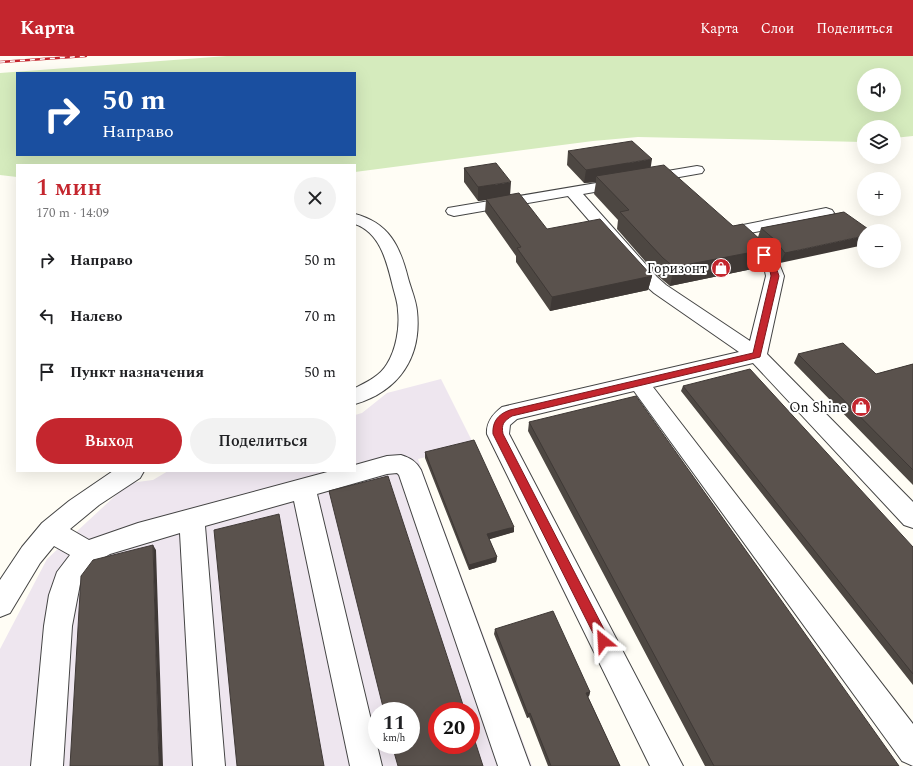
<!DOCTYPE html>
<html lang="ru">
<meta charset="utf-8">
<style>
:root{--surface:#fff;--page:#f2f2f2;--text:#202124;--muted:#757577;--accent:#c4262e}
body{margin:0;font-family:Spectral,serif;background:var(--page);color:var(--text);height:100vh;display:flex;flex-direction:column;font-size:15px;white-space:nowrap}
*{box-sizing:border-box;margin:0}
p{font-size:13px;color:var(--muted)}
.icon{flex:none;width:22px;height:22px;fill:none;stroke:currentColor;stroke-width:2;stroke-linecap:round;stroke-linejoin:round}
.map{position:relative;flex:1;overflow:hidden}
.sheet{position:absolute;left:16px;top:108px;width:340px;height:308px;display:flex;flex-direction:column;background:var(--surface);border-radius:0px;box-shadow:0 4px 16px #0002}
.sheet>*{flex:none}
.guide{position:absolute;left:16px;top:16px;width:340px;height:84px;border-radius:0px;box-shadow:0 4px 16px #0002;background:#1a4fa0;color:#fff;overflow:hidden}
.controls{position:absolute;left:857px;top:12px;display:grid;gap:8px}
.controls a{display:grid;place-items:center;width:44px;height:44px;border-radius:50%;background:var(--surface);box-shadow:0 4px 16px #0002;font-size:20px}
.speed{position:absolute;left:368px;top:646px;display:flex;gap:8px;font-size:20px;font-weight:700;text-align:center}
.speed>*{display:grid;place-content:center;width:52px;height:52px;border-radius:50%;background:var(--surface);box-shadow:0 4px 16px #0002;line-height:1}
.speed small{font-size:10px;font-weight:400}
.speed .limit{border:6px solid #d22;background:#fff;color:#111}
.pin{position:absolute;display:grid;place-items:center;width:34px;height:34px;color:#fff;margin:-17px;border-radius:8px;box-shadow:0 2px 6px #0006}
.me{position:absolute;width:44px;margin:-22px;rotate:333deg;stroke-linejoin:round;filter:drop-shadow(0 0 3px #0008)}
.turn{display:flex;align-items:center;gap:14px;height:84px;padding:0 20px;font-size:18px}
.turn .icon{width:52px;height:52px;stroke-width:2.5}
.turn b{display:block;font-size:28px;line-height:34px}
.round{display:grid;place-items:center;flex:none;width:42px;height:42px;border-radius:21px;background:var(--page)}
.headline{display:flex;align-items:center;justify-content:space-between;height:68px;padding:0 20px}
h1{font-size:24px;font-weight:600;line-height:30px;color:var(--accent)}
.button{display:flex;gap:8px;margin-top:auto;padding:8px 20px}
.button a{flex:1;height:46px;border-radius:24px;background:var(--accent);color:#fff;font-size:16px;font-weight:600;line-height:46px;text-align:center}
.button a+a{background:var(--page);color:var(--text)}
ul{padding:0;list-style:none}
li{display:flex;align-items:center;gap:12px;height:56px;padding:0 20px}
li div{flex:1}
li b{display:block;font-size:15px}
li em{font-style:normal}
header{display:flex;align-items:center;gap:24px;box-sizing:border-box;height:56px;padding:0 20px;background:var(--accent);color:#fff}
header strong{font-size:19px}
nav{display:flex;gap:22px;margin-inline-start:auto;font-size:14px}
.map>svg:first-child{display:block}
.industrial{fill:#eee6ef;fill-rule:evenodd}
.green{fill:#d5ebbd;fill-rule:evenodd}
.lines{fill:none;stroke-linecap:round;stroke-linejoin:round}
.minor-casing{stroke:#444;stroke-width:2}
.minor{fill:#fff;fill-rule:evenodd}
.rail-casing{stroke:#c4262e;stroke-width:2.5}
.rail{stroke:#fff;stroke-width:1.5;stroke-dasharray:5;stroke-linecap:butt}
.wall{fill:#4d4742}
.shaded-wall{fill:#3f3936}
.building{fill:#5a524d;stroke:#3f3936}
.route{fill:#c4262e;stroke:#7f191e}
.labels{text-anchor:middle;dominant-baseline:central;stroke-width:4;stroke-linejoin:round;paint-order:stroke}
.poi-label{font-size:14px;fill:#111;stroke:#fff;text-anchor:end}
</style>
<header>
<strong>Карта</strong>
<nav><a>Карта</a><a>Слои</a><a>Поделиться</a></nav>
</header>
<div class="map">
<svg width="913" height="710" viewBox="0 0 913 710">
<rect width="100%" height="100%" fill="#fffdf5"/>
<path class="industrial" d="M441,323L474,389L418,403L532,710H0V593L47,503L129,427L153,424L168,415H355V359L362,357L387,337ZM377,655H411V689H377ZM437,655H471V689H437Z"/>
<path class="green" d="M227,0H913V80L894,82V71H864V86L638,81L593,85L355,116V109H17V121L0,119V17ZM17,17H355V99H17ZM864,19H894V49H864Z"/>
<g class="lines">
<g class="minor-casing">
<path id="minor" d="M697,110L702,111L704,114L702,117L583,138L657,221L666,229L750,285L766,220L764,211L730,175L732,171L738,170L826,152L832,154L834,157L832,160L826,162L750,177L778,205L784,220L767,298L913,446V472L904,469L753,307L653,331L913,668V710L902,705L634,335L517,363L510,369L509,378L683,710H650L487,378C486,366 493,358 502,351L739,296L654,237L645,229L568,140L454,160L448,158L446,155L448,152Z
M355,158C389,167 400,190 408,222C411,233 416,244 417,255C422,301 399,335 355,348V332C367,326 380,320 387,308C396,294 400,271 398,255C398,247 395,239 393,231C387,207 381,177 355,168Z
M401,399C410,402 416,405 421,414L530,710H498L399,419L397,417L387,418L317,438L382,710H350L294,445L205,470L225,710H193L180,477L110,498L98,505L80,528L72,570L63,710H31L44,570L49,539L57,516L70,499L54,490L40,507L10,557L0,561V524L22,491L42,467L69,445L113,415H144L140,422L99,449L70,473L89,484L138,467L331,415H355V409L387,400Z"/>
</g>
<use href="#minor" class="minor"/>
<g class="rail-casing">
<path id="rail" d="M0,6L86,0"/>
</g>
<use href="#rail" class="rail"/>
</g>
<path class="wall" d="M568,95L651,112L733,170L758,181L761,172L844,156L780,207L771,194L766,189L769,193L762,211L670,230L658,220L617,173L618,164L594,138L596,126L584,127L567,109Z
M464,112L510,138L547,173L652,220L648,234L550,255L516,206V200L485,156L486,144L478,145L464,126Z
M798,298L876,318L913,308V429L794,307Z
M683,330L913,491V629L681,335Z
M529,366L899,710H705L528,375Z
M425,396L514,476L489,483L497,501L496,506L469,514L425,402Z
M495,573L590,636L589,640L588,641L620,710H548L529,661L527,662L494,578Z"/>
<path class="shaded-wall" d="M652,103L650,116L596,120V126L584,127L586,114Z
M511,126L510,140L486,143V144L478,145V131Z
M864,180V189L780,207L785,197Z
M769,193L762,211L670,230L674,211Z
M652,220L648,234L550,255L552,241Z
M514,471V476L487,484V478Z
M153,489L156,494L163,710H159Z
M497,501L496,506L469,514V509Z
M590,636L589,640L585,642L586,637Z
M530,657L529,661L527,662L528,658Z"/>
<path class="building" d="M632,85L652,103L586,114L568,95Z
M496,107L511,126L478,131L464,112Z
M664,109L733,170L743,168L763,186L769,193L674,211L663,202L620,156L629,154L596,120Z
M519,137L547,173L600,163L652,220L552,241L517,192L521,191L486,143Z
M844,156L871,175H864V180L785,197L775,184L761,172Z
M843,287L876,318L913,308V414L798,298Z
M750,313L913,491V618L683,330Z
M636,340L899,710H714L529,366Z
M474,384L514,471L487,478L497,501L469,509L425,396Z
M388,420L465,655H437V689H471V673L483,710H398L392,689H411V655H384L329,435Z
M279,458L324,710H237L214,474Z
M153,489L159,710H70L81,520L93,504Z
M553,555L590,636L586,637L620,710H551L530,657L528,658L495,573Z"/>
<path class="route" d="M764,197C773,201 776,211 779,220L760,301L512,360C504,365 501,368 503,378L608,581L609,585L608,589L603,591L599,589L493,378C492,366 498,358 510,354L753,297L771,220L769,210L760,199Z"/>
<defs>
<g id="shop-disc" transform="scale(1)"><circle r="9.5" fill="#c4262e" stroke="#fff"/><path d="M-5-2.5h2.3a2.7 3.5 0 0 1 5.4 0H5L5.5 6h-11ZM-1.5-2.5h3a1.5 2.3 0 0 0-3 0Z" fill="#fff"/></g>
</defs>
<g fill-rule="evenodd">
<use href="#shop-disc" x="721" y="212"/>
<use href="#shop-disc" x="861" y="351"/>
</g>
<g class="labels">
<g class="poi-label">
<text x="707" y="212">Горизонт</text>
<text x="847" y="351">On Shine</text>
</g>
</g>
</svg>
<div class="controls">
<a><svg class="icon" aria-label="sound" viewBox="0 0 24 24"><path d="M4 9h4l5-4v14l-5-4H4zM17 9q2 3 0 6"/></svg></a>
<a><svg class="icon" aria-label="layers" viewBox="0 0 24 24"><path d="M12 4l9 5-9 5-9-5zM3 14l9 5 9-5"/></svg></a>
<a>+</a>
<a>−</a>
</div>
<div class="speed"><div>11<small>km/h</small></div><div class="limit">20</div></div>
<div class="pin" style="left:764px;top:199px;background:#d93025"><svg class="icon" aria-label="arrive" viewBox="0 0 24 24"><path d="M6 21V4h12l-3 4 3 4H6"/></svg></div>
<svg class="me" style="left:603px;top:585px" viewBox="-20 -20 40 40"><path d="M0-17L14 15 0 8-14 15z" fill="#c4262e" stroke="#fff" stroke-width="4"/></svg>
<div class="guide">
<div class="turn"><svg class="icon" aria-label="right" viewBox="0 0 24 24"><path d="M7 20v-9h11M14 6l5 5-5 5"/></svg><div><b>50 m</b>Направо</div></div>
</div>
<section class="sheet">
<div class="headline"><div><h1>1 мин</h1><p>170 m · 14:09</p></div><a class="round"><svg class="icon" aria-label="close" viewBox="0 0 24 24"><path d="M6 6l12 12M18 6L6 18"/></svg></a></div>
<ul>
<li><svg class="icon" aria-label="right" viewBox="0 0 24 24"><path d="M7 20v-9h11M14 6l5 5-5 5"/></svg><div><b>Направо</b></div><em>50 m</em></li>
<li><svg class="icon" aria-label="left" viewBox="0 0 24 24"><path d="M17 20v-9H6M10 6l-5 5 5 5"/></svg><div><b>Налево</b></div><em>70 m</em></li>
<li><svg class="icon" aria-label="arrive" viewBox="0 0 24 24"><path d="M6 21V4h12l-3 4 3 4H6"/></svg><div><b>Пункт назначения</b></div><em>50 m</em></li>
</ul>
<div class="button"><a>Выход</a><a>Поделиться</a></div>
</section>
</div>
